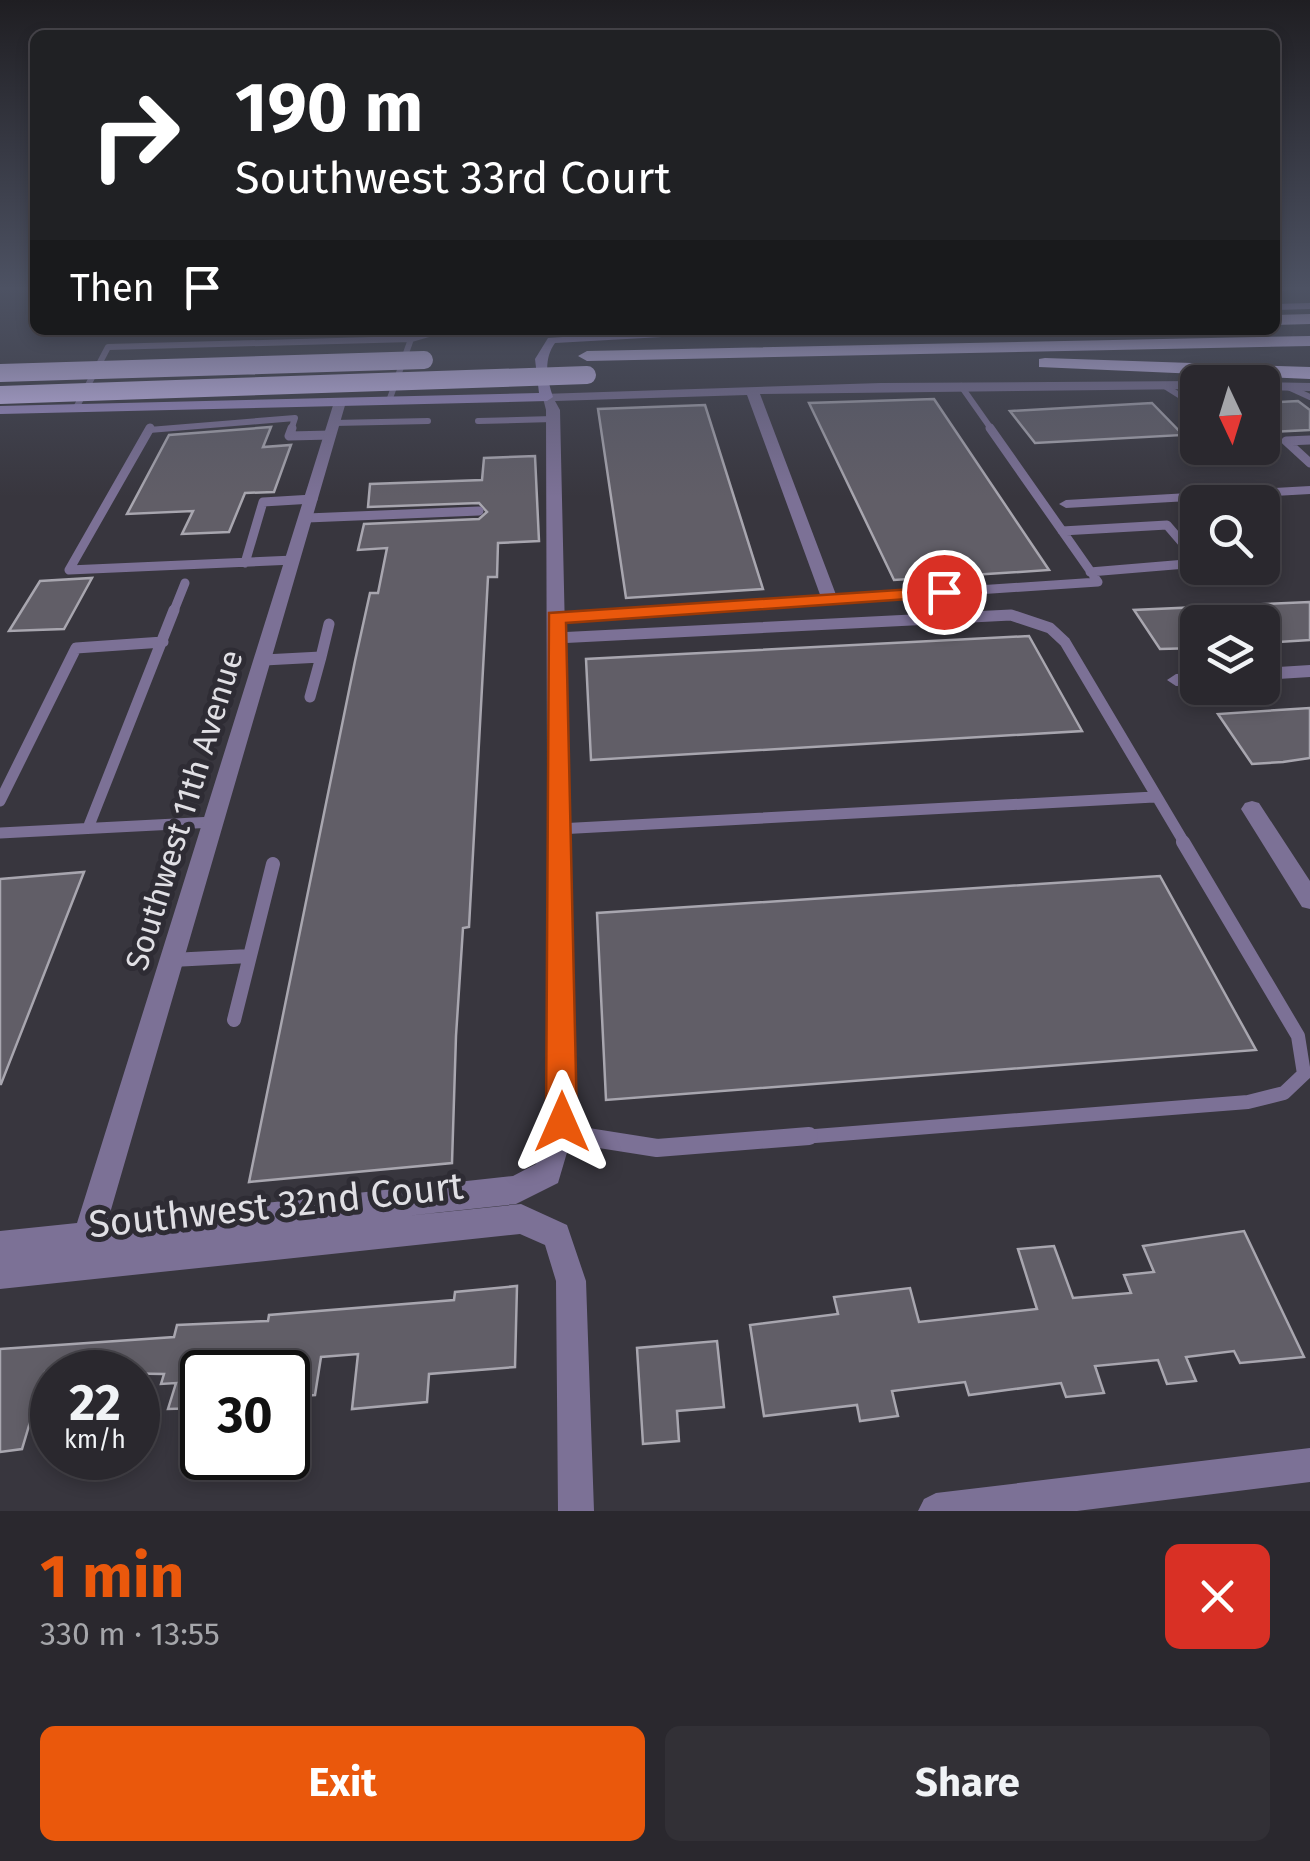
<!DOCTYPE html>
<meta charset="utf-8">
<style>
:root{--surface:#2a282e;--page:#323036;--text:#f1f3f6;--muted:#a5a6aa;--line:#46444a;--accent:#ea580c}
body{margin:0;font-family:"Fira Sans",sans-serif;background:var(--page);color:var(--text);height:100vh;display:flex;flex-direction:column;font-size:38px;white-space:nowrap}
*{box-sizing:border-box;margin:0}
p{font-size:32px;color:var(--muted)}
.icon{flex:none;width:55px;height:55px;fill:none;stroke:currentColor;stroke-width:2;stroke-linecap:round;stroke-linejoin:round}
.map{position:relative;height:1511px;overflow:hidden}
.panel{display:flex;flex-direction:column;background:var(--surface);flex:1}
.panel>*{flex:none}
.hud{position:absolute;left:30px;top:30px;width:1250px;height:305px;border-radius:15px;box-shadow:0 5px 15px #0003,0 0 0 2px var(--line);background:#202124;color:#fff;overflow:hidden}
.needle{width:65px;rotate:176deg}
.buttons{position:absolute;left:1180px;top:365px;display:grid;gap:20px}
.buttons a{display:grid;place-items:center;width:100px;height:100px;border-radius:15px;background:var(--surface);box-shadow:0 5px 15px #0003,0 0 0 2px var(--line);font-size:50px}
.speed{position:absolute;left:30px;top:1350px;display:flex;gap:20px;font-size:50px;font-weight:700;text-align:center}
.speed>*{display:grid;place-content:center;width:130px;height:130px;border-radius:50%;background:var(--surface);box-shadow:0 5px 15px #0003,0 0 0 2px var(--line);line-height:1}
.speed small{font-size:25px;font-weight:400}
.speed .limit{border:5px solid #111;border-radius:15px;background:#fff;color:#111}
.pin{position:absolute;display:grid;place-items:center;width:85px;height:85px;color:#fff;margin:-42px;border:5px solid #fff;border-radius:50%;box-shadow:0 2px 10px #0007}
.me{position:absolute;width:110px;margin:-55px;rotate:0deg;stroke-linejoin:round;filter:drop-shadow(0 0 8px #0008)}
.turn{display:flex;align-items:center;gap:35px;height:210px;padding:0 40px;font-size:45px}
.turn .icon{width:130px;height:130px;stroke-width:2.5}
.turn b{display:block;font-size:70px;line-height:85px}
.then{display:flex;align-items:center;height:95px;padding:0 40px;background:#0003;gap:20px;font-size:38px}
.round{display:grid;place-items:center;flex:none;width:105px;height:105px;border-radius:15px;background:var(--page)}
.overview{display:flex;align-items:center;justify-content:space-between;height:170px;padding:0 40px}
h1{font-size:60px;font-weight:700;line-height:75px;color:var(--accent)}
.primary-button{display:flex;gap:20px;margin-top:auto;padding:20px 40px}
.primary-button a{flex:1;height:115px;border-radius:15px;background:var(--accent);color:#fff;font-size:40px;font-weight:700;line-height:115px;text-align:center}
.primary-button a+a{background:var(--page);color:var(--text)}
.map>svg:first-child{display:block}
.building{fill:#615e67;stroke:#a8a6af;stroke-width:2.5}
.lines{fill:none;stroke-linecap:round;stroke-linejoin:round}
.lane-far4{stroke:#7c7196;stroke-width:6}
.lane-far3{stroke:#7c7196;stroke-width:9}
.lane-far2{stroke:#7c7196;stroke-width:11}
.lane-far1{stroke:#7c7196;stroke-width:14}
.lane{stroke:#7c7196;stroke-width:18}
.street{fill:#7c7196;fill-rule:evenodd}
.secondary{fill:#a190cb;fill-rule:evenodd}
.highway{fill:#d5c5fc;fill-rule:evenodd}
.highway-bridge{stroke:#d5c5fc;stroke-width:18}
.route{fill:#ea580c;stroke:#983908;stroke-width:2.5}
.labels{text-anchor:middle;dominant-baseline:central;stroke-width:10;stroke-linejoin:round;paint-order:stroke}
.street-label{font-size:32px;fill:#e0dfe4;stroke:#2e2c34}
.near-street-label{font-size:38px;fill:#e0dfe4;stroke:#2e2c34}
</style>
<div class="map">
<svg width="1310" height="1511" viewBox="0 0 1310 1511">
<rect width="100%" height="100%" fill="#38363e"/>
<path class="building" d="M934,399L1049,570L894,580L809,403Z
M1298,401L1310,410V430L1270,432L1262,426V403Z
M1152,403L1183,435L1035,443L1010,411Z
M705,405L763,589L626,598L598,409Z
M271,427L263,447L291,445L274,492L245,493L229,532L182,534L193,511L127,514L169,435Z
M535,456L539,541L498,543L497,577H488L469,927L463,928L456,1036L452,1163L249,1182L355,661L370,593H378L387,548L358,550L364,524L479,519L487,512L479,503L368,507L370,484L482,480L484,458Z
M92,578L64,629L9,631L40,581Z
M1310,602V640L1262,643V622H1198V648L1160,649L1134,610Z
M1029,636L1082,731L591,760L586,659Z
M1310,708V758L1283,762L1252,764L1218,714Z
M84,872L1,1084H0V879Z
M1160,876L1256,1050L606,1100L597,913Z
M1244,1231L1304,1357L1240,1363L1234,1351L1186,1357L1196,1381L1167,1384L1158,1360L1095,1366L1104,1393L1066,1397L1061,1383L969,1395L965,1382L892,1391L898,1416L860,1421L857,1405L764,1416L750,1325L838,1314L834,1297L910,1288L919,1322L1037,1309L1018,1249L1054,1246L1073,1298L1131,1293L1124,1275L1154,1272L1143,1246Z
M517,1286L515,1367L429,1374L427,1402L352,1409L358,1354L321,1357L315,1395L288,1397V1372H273L275,1361L202,1372V1408L168,1409L176,1383L161,1384L164,1374L45,1372L22,1449L0,1452V1349L174,1337L177,1325L268,1321L269,1315L454,1300L455,1292Z
M717,1341L724,1407L677,1411L679,1441L643,1444L637,1348Z"/>
<g class="lines">
<path class="lane-far4" d="M1275,289L1295,286
M1163,385L1198,407
M961,386L992,430
M1286,386L1310,397
M389,401L411,339
M76,408L108,347L411,339L442,330
M478,421L553,419
M334,423L428,421
M149,430L295,418L291,430"/>
<path class="lane-far3" d="M150,428L69,570L294,560
M292,428L289,436L331,435
M990,428L1098,582
M1310,440L1286,441L1310,463
M307,518L479,511
M1062,531L1167,525L1198,561
M245,563L263,502L313,499
M1090,572L1198,563
M173,613L185,583
M634,613L1098,582"/>
<path class="lane-far2" d="M556,618L672,610
M556,638L1011,615L1050,628L1065,642L1185,844
M321,657L329,624
M264,660L321,657L310,697
M0,801L76,648L163,642
M88,828L174,610
M558,829L1154,797
M0,833L214,822"/>
<path class="lane-far1" d="M172,960L250,956
M234,1020L273,864
M563,1123L588,1139
M777,1139L1248,1102L1284,1093L1304,1074L1298,1036L1183,842"/>
<path class="lane" d="M581,1136L657,1148L809,1136"/>
<path class="street" d="M1198,381L1203,382H1198V389L760,394L838,600L830,605L822,600L747,395L555,401L560,410L576,1122L558,1183L516,1204L406,1216L521,1204L567,1225L586,1281L594,1511H558L556,1281L545,1245L520,1234L0,1289V1231L77,1223L335,399L346,402L108,1220L513,1176L536,1164L548,1122L546,410L542,394L881,383Z
M1261,382H1262L1310,383V391L1262,390Z
M1310,486V494L1066,508L1059,504L1066,500Z
M1310,665V677L1262,680V668Z
M1198,673V685L1176,686L1167,680L1176,674Z
M1252,801L1259,803L1310,881V909L1302,907L1241,809L1245,803Z
M1310,1448V1482L1077,1511H918L924,1499L936,1493Z"/>
<path class="secondary" d="M1310,303V309L1275,310V304Z
M670,330H739L733,333L555,343C543,360 547,379 553,397L547,401L0,414V406L539,393L535,359L548,338Z"/>
<path class="highway" d="M1310,314V324L1275,325V315Z
M1310,336V346L587,361L578,356L587,351Z
M1045,358L1310,367V379L1039,367V359Z"/>
<path class="highway-bridge" d="M0,373L424,360
M0,395L587,375"/>
</g>
<linearGradient id="sky" x2="0" y2="1"><stop stop-color="#1f1e22"/><stop offset="0.58" stop-color="#4d5263"/><stop offset="1" stop-color="#4d5263" stop-opacity="0"/></linearGradient>
<rect width="1310" height="497" fill="url(#sky)"/>
<path class="route" d="M944,587L954,592L951,596L566,623L577,1122L572,1133L562,1137L551,1133L546,1122L549,613Z"/>
<g class="labels">
<g class="street-label">
<text transform="translate(184 810) rotate(-73)">Southwest 11th Avenue</text>
</g>
<g class="near-street-label">
<text transform="translate(276 1205) rotate(-6)">Southwest 32nd Court</text>
</g>
</g>
</svg>
<div class="buttons">
<a><svg class="needle" viewBox="-14 -14 28 28"><path d="M0-13l5 13h-10z" fill="#e53935"/><path d="M0 13l5-13h-10z" fill="#a5a6aa"/></svg></a>
<a><svg class="icon" aria-label="search" viewBox="0 0 24 24"><circle cx="10" cy="10" r="6"/><path d="M15 15l6 6"/></svg></a>
<a><svg class="icon" aria-label="layers" viewBox="0 0 24 24"><path d="M12 4l9 5-9 5-9-5zM3 14l9 5 9-5"/></svg></a>
</div>
<div class="speed"><div>22<small>km/h</small></div><div class="limit">30</div></div>
<div class="pin" style="left:944px;top:592px;background:#d93025"><svg class="icon" aria-label="arrive" viewBox="0 0 24 24"><path d="M6 21V4h12l-3 4 3 4H6"/></svg></div>
<svg class="me" style="left:562px;top:1122px" viewBox="-20 -20 40 40"><path d="M0-17L14 15 0 8-14 15z" fill="#ea580c" stroke="#fff" stroke-width="4"/></svg>
<div class="hud">
<div class="turn"><svg class="icon" aria-label="right" viewBox="0 0 24 24"><path d="M7 20v-9h11M14 6l5 5-5 5"/></svg><div><b>190 m</b>Southwest 33rd Court</div></div>
<div class="then">Then<svg class="icon" aria-label="arrive" viewBox="0 0 24 24"><path d="M6 21V4h12l-3 4 3 4H6"/></svg></div>
</div>
</div>
<section class="panel">
<div class="overview"><div><h1>1 min</h1><p>330 m · 13:55</p></div><a class="round" style="background:#d93025;color:#fff"><svg class="icon" aria-label="close" viewBox="0 0 24 24"><path d="M6 6l12 12M18 6L6 18"/></svg></a></div>
<div class="primary-button"><a>Exit</a><a>Share</a></div>
</section>
